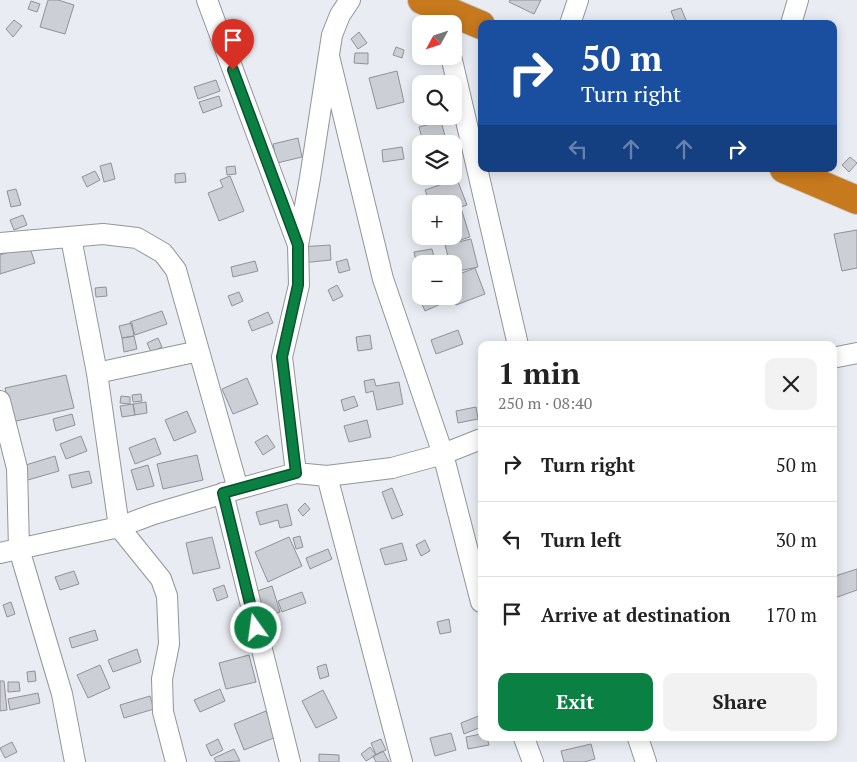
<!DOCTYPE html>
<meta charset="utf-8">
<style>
:root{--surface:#fff;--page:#f2f2f2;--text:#222;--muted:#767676;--line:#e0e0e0;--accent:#0b8043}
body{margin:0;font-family:"PT Serif",serif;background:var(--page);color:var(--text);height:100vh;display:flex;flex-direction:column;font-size:19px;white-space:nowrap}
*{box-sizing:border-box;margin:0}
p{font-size:16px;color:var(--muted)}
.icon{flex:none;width:28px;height:28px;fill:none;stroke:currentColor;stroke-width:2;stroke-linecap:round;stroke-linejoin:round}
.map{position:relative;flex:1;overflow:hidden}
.side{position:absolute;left:478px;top:341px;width:359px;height:400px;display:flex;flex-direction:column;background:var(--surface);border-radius:10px;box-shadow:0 2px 12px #0003}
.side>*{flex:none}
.top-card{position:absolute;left:478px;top:20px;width:359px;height:152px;border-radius:10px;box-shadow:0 2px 12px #0003;background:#1a4fa0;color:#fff;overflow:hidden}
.needle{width:32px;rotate:230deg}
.tools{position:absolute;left:412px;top:15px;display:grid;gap:10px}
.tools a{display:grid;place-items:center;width:50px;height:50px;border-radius:10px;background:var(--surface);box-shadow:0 2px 12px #0003;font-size:25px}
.pin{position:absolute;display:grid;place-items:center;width:42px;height:42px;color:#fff;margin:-51px -21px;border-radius:50% 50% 50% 0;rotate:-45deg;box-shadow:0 0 5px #0007}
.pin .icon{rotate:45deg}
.me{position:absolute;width:55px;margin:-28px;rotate:346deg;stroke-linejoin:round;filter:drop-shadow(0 0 4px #0008)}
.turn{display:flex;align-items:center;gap:18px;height:105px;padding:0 20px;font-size:22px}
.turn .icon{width:65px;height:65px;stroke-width:2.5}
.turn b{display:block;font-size:35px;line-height:42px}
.lanes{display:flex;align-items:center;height:48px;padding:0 20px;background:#0003;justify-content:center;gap:25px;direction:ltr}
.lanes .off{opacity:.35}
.round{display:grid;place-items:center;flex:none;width:52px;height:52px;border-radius:10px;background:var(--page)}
.summary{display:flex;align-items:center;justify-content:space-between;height:85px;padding:0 20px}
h1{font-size:30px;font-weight:700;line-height:38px}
.cta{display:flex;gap:10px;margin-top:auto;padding:10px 20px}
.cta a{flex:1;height:58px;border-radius:10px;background:var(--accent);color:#fff;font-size:20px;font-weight:700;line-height:58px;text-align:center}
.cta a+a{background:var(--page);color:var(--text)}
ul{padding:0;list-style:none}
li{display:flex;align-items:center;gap:15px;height:75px;padding:0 20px;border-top:1px solid var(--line)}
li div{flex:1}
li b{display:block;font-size:19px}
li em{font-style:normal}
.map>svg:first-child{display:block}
.building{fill:#cccfd5;stroke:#909298}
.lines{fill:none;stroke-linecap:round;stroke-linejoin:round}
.street-casing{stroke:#92959a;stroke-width:22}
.highway-casing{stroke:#c7c7c7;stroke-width:30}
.street{stroke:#fff;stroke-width:20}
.highway{stroke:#c7791d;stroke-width:28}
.route-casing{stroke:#07532c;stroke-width:12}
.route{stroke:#0b8043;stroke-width:9}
</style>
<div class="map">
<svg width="857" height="762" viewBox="0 0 857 762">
<rect width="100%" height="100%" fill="#e9ecf2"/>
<path class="building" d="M48,0H58L74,5L65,34L40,27Z
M510,0H541L534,14L509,2Z
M31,1L40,4L37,12L28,9Z
M681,8L686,20L676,24L671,11Z
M14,20L22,26L13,37L6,29Z
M359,32L367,43L358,49L351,39Z
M396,47L404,50L402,58L393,55Z
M355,53H368V64L354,63Z
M397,71L404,102L377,109L369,78Z
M216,80L220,91L198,99L194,87Z
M219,96L222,106L203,113L199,102Z
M441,121L445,136L423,142L419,127Z
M298,138L302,157L277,163L273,144Z
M402,147L404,159L383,162L382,150Z
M850,157L857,163L849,172L842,165Z
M111,163L115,179L104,182L100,166Z
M235,166L236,174L227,175L226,167Z
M95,171L100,180L87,187L82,177Z
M185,173L186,182L175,183V174Z
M230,176L244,211L219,221L208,193L223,187L220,180Z
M457,179L467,205L454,209V204H430L425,190Z
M16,189L21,205L11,207L7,191Z
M461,208L470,237L448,244L445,236H454V211Z
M23,215L27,225L14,230L10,220Z
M857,230V268L842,271L834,234Z
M471,239L478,267L454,272V264H450L445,245Z
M29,245L35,263L0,274V255Z
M330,245L331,260L301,263L300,247Z
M432,249L435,261L417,265L414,252Z
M347,259L350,270L339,273L336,262Z
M255,261L258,271L233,277L231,267Z
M475,268L485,294L456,305L453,296H454V287L458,285L454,276Z
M337,285L343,296L333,301L328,290Z
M106,287L107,296L96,297L95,288Z
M239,292L243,301L232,306L228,296Z
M421,294V296H443L445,302L425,311L418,295Z
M162,311L167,324L135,335L130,322Z
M268,312L273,323L252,331L248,321Z
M132,323L134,336L122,338L119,326Z
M458,330L463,344L436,354L431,340Z
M370,335L372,349L358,351L356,337Z
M134,336L137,349L124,352L122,338Z
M158,338L162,347L151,352L147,343Z
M66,375L74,408L12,422L5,388Z
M247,378L258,404L233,414L222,389Z
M374,379L376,386L399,382L403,404L377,410L373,391L366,393L364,381Z
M141,394L142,401L133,402L132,395Z
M121,396L130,397V404L120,403Z
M354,396L358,406L344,411L341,400Z
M146,402L147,413L135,415L133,404Z
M133,404L135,415L122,417L120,406Z
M476,407L478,419L458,423L456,411Z
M187,411L196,432L174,441L165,420Z
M72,414L75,425L56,431L53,419Z
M367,420L371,437L349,442L344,426Z
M267,435L275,447L263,455L255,442Z
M81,436L87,451L66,459L60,444Z
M155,438L161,454L135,464L129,448Z
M197,455L203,480L163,489L157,464Z
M55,456L59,471L21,482L16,468Z
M148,465L154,486L137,490L131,470Z
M89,471L92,483L72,488L69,475Z
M392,488L403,515L392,519L382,492Z
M305,503L310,509L303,516L298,510Z
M287,504L292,525L280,528L278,520L260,525L256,512Z
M300,536L303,547L296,549L293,538Z
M212,537L220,568L193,574L186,543Z
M289,537L302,566L268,582L255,552Z
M425,540L430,551L421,556L416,545Z
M402,543L407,560L385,565L380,549Z
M328,549L332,559L310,569L306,558Z
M857,569V590L832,599V577Z
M74,571L79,584L60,590L55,577Z
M224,585L228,597L217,601L213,589Z
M272,586L280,612L265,617L257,591Z
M302,592L306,603L282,612L278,601Z
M11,602L15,614L7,617L3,605Z
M449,619L451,632L440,634L437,622Z
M95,630L98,640L72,648L69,638Z
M137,649L141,662L113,672L108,660Z
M249,655L256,682L226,689L219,663Z
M326,664L329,676L320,679L317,667Z
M100,665L110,688L88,698L77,675Z
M35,671L36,681L28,682L27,672Z
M0,681H4L7,710L0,711Z
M8,682H19L20,691L8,692Z
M220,689L225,701L200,712L194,700Z
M323,690L337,718L316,728L302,701Z
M38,693L40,703L10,710L8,699Z
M150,696L154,709L124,718L120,705Z
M266,711L276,737L244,750L234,724Z
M481,715V727L464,734L461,723Z
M451,733L456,750L435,756L430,738Z
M481,734V738H487L489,745L468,749L466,737Z
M218,739L223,750L211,756L206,745Z
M381,739L386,750L376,755L371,743Z
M12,742L17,752L5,758L0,748Z
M591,744L595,759L584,762H564L561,751Z
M370,747L376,755L366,761L361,754Z
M234,749L240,761L216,762L214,758Z
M383,751L389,762H376L373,756Z
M319,754L339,755V762H319Z"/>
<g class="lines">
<g class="street-casing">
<path id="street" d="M207,0L298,245
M570,24L578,0
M791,24L798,0
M329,56L383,279L443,454L481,602
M451,56L518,345
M71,238L97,373L119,527L161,579L167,596L169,644L162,679L163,712L176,762
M0,243L103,234L137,238L163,253L176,270L238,489
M832,358L857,353
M97,373L199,351
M0,401L17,468L19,549L62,694L75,762
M296,473L282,357L299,285L298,245L310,178L332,35L340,15L350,0
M327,476L402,762
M223,493L290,762
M0,553L119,527L154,514L238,489L296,473L327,476L392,468L443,454L481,439
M524,738L533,762
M638,738L646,762"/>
</g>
<g class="highway-casing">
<path id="highway" d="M422,0L481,25
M784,169L857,200"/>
</g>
<use href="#street" class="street"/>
<use href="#highway" class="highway"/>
</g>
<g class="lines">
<g class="route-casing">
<path id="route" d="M233,70L298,245V285L282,357L296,473L223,493L256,628"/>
</g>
<use href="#route" class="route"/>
</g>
</svg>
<div class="tools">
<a><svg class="needle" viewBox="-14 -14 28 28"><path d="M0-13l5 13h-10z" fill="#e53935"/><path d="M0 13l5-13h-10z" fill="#767676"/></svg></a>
<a><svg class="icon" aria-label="search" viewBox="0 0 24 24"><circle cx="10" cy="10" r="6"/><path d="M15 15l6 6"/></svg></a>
<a><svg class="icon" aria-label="layers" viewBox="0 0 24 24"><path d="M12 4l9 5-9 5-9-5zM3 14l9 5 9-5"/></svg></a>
<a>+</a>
<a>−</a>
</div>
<div class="pin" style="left:233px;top:70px;background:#d93025"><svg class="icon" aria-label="arrive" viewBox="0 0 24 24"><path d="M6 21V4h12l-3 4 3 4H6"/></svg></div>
<svg class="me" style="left:256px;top:628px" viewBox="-20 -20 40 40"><circle r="17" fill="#0b8043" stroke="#fff" stroke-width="3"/><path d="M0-11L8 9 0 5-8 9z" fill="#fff"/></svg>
<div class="top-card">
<div class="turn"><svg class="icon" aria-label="right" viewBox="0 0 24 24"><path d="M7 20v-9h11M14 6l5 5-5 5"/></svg><div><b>50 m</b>Turn right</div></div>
<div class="lanes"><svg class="icon off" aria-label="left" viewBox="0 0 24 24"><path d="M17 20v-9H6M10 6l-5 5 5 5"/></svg><svg class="icon off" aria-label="ahead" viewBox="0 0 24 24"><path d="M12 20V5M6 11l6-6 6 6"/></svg><svg class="icon off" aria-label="ahead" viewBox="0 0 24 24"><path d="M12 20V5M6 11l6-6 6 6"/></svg><svg class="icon" aria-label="right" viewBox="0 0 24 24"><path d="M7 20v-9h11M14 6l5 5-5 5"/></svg></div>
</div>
<section class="side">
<div class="summary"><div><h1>1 min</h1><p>250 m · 08:40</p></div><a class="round"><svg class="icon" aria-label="close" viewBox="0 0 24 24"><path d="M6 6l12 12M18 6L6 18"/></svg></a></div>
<ul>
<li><svg class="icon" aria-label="right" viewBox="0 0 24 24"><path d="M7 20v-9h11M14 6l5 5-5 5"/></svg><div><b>Turn right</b></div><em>50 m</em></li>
<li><svg class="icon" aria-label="left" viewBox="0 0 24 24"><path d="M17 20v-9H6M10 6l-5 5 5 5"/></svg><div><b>Turn left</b></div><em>30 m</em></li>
<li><svg class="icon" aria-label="arrive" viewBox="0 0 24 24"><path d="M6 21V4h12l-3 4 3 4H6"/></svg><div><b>Arrive at destination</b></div><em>170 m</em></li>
</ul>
<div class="cta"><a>Exit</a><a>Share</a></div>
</section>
</div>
